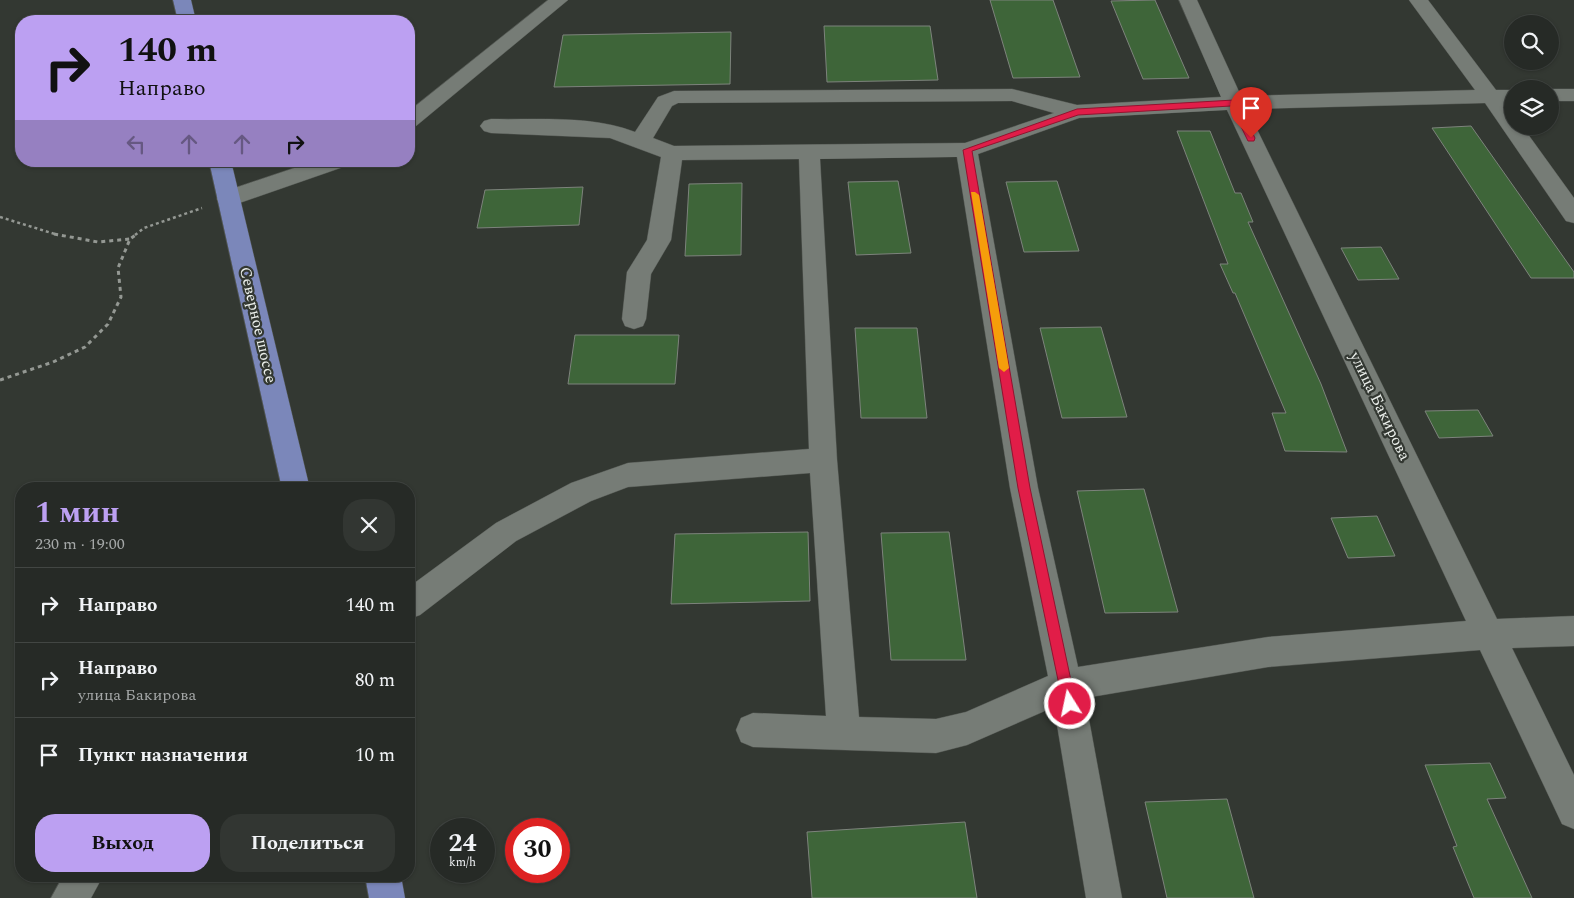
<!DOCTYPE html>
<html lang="ru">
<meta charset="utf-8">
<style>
:root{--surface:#262a26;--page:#323632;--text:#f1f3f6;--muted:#a4a7a7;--line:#424643;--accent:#bca0f2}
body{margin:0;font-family:Spectral,serif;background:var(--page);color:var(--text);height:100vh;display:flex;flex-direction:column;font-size:19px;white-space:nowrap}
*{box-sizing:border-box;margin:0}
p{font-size:16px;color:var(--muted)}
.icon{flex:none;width:28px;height:28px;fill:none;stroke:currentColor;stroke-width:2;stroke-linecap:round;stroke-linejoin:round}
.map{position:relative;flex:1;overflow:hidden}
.drawer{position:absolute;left:15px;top:482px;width:400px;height:400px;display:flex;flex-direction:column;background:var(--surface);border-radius:20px;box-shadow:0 1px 4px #0004,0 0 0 1px var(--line)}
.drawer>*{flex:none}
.banner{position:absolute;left:15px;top:15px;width:400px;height:152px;border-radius:20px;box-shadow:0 1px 4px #0004,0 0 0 1px var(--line);background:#bca0f2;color:#111;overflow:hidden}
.fabs{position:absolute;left:1504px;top:15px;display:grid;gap:10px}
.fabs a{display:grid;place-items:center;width:55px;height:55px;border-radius:50%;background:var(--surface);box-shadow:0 1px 4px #0004,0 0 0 1px var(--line);font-size:25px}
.speed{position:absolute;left:430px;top:818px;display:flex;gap:10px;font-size:25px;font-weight:700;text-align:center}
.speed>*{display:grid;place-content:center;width:65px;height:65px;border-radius:50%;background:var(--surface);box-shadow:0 1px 4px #0004,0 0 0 1px var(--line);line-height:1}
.speed small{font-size:12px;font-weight:400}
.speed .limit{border:8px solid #d22;background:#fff;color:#111}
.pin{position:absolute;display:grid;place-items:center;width:42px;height:42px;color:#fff;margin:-51px -21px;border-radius:50% 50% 50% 0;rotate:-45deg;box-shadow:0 0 5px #0007}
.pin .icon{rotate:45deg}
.me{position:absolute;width:55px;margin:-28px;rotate:350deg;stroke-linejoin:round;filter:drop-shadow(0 0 4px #0008)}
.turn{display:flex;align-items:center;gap:18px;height:105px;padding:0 20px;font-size:22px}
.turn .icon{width:65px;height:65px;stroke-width:2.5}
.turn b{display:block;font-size:35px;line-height:42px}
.lanes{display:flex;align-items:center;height:48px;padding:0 20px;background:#0003;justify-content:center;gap:25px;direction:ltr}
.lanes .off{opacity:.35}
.round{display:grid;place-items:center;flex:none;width:52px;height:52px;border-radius:20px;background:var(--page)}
.overview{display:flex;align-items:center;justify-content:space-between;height:85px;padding:0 20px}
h1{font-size:30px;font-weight:700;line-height:38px;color:var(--accent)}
.primary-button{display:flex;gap:10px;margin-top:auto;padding:10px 20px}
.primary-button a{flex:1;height:58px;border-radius:20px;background:var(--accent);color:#111;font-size:20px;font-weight:700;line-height:58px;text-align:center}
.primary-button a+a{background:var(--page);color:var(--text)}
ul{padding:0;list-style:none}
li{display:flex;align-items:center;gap:15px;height:75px;padding:0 20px;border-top:1px solid var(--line)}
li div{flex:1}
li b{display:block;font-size:19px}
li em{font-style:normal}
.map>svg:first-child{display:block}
.building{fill:#3e6539;stroke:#7d837c}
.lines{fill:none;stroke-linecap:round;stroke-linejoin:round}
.minor-casing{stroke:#515550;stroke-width:1}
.major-casing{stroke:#515550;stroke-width:1}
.path-far1{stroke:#949893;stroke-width:2.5;stroke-dasharray:3 3;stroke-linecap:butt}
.path{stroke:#949893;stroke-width:3;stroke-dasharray:4 4;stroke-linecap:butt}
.minor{fill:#767c76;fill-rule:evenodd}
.major{fill:#7b87ba;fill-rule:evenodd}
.route{fill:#e11d48;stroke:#92132f}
.slow{fill:#f59e0b}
.labels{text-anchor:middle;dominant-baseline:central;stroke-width:4.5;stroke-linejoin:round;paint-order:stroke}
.street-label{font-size:16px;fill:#ebefeb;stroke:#333832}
</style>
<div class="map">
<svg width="1574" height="898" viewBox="0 0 1574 898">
<rect width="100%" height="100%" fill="#333832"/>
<path class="building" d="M990,0H1053L1080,77L1013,78Z
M1155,0L1189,78L1143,79L1111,1Z
M824,26H930L938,80L827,82Z
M731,32L730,84L554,87L563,35Z
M1471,126L1574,272V278H1531L1432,128Z
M1177,131H1210L1235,193H1241L1253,222H1248L1321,384L1347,452L1285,451L1272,413H1286L1235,293H1233L1220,264H1228Z
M898,181L911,253L856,255L848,182Z
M1057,181L1079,251L1024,252L1006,182Z
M742,183L741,255L685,256L689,184Z
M583,187L579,225L477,228L485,190Z
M1381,247L1399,279L1358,280L1341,248Z
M1101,327L1127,417L1062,418L1040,328Z
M855,328H917L927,418H861Z
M575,335H679L675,384H568Z
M1478,410L1493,436L1439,438L1425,411Z
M1144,489L1178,612L1105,613L1077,491Z
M1377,516L1395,556L1348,558L1331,518Z
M808,532L810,601L671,604L675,534Z
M949,532L966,660H891L881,533Z
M1490,763L1506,798L1487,799L1532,898H1474L1453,847L1457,846L1425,765Z
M1227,799L1254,898H1167L1145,802Z
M965,822L977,898H812L807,832Z"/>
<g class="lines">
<g class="minor-casing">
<path id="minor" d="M548,0H568L416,126L409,128V111Z
M1179,0H1197L1241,96L1475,90L1409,0H1428L1496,90H1512V102L1505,103L1512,113V126H1522L1574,198V223L1566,221L1485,103L1247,109L1497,619L1574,616V646L1512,648L1574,775V829L1562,824L1480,650L1268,667L1085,698L1122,898H1086L1054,707L967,745L936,753L753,747L741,742L736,730L741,718L753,713L826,716L810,473L628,487L591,501L516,541L420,615L409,619V587L496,523L571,483L628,463L809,449L799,159L682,160L671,240L651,274L646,319L643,326L634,329L625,326L622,319L627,272L647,240L661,157L610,138L491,133L484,131L480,126L484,121L491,119C538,120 591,115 635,132L658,97L674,91L1012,89L1077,105L1221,97ZM1012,101L1054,113L965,143L674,146L653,138L672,106L678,103ZM1227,110L1466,621L1268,637L1078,667L1038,488L978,154L1079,118ZM957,157L1010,488L1048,676L966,712L936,719L859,717L837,460L820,159Z
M1549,89H1574V101H1550Z
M315,161H349L346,166L228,207L220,205L217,199L220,193Z
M63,876H103L91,898H51Z"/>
</g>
<g class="major-casing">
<path id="major" d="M173,0H191L196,21H178Z
M209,161H231L310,489H282Z
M365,876H401L405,898H369Z"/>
</g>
<path class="path-far1" d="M0,217L58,235
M135,235L144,228L202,208"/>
<path class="path" d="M54,234L98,242L130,239
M0,380L53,362L85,347L108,324L121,297L118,268L130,239L137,234"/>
<use href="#minor" class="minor"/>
<use href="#major" class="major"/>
</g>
<path class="route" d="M1234,100L1238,103L1255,138L1254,141H1248L1231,106L1078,115L972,151L1030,488L1076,704L1074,709L1070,711L1065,709L1063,704L1018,488L963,150L1077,109Z"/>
<path class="slow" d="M971,192H975L979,195L1009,368L1004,372L999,368Z"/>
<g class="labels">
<g class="street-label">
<text transform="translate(258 325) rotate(77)">Северное шоссе</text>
<text transform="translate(1380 406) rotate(64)">улица Бакирова</text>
</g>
</g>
</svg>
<div class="fabs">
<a><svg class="icon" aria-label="search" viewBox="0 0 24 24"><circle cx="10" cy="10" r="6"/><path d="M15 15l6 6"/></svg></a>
<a><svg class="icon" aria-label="layers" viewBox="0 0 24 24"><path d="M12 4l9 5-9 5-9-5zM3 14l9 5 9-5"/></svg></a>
</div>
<div class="speed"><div>24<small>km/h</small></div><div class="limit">30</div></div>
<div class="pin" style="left:1251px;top:138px;background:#d93025"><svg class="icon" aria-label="arrive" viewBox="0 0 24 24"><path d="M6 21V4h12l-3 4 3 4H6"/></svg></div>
<svg class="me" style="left:1070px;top:704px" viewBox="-20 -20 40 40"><circle r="17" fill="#e11d48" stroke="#fff" stroke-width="3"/><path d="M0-11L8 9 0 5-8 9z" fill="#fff"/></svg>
<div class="banner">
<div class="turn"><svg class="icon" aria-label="right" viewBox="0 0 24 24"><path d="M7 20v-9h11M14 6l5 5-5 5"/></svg><div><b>140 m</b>Направо</div></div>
<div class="lanes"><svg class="icon off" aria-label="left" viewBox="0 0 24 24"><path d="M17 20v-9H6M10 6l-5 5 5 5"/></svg><svg class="icon off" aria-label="ahead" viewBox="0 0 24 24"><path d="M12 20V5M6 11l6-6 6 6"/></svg><svg class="icon off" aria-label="ahead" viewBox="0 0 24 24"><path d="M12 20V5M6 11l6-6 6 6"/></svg><svg class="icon" aria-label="right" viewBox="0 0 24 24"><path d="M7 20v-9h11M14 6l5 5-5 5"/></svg></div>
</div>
<section class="drawer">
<div class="overview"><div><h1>1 мин</h1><p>230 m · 19:00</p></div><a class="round"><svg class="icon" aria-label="close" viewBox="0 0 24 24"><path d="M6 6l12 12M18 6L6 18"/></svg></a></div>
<ul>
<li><svg class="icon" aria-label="right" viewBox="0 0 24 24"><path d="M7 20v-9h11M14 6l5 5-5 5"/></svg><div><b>Направо</b></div><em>140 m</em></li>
<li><svg class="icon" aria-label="right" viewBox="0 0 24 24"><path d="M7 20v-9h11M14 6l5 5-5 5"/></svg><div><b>Направо</b><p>улица Бакирова</p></div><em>80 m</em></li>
<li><svg class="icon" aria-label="arrive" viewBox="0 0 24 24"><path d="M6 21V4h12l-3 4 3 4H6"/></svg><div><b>Пункт назначения</b></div><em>10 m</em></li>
</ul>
<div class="primary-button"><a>Выход</a><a>Поделиться</a></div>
</section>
</div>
